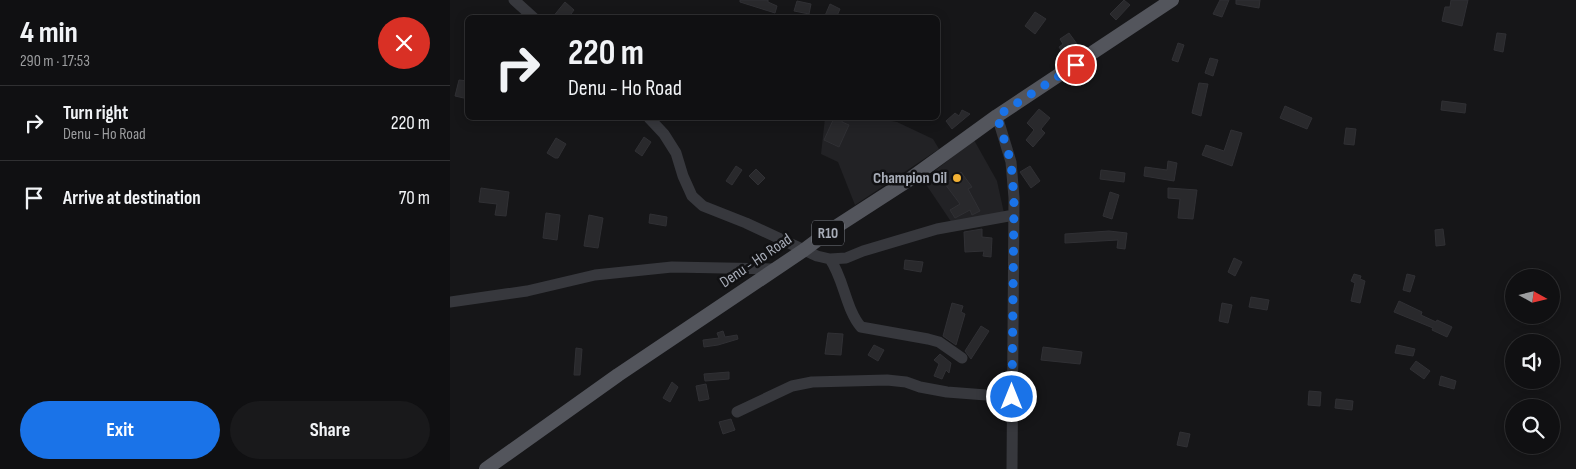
<!DOCTYPE html>
<meta charset="utf-8">
<style>
:root{--surface:#101012;--page:#19191b;--text:#f1f3f6;--muted:#9c9d9f;--line:#303032;--accent:#1a73e8}
body{margin:0;font-family:"Sofia Sans Condensed",sans-serif;background:var(--page);color:var(--text);height:100vh;display:flex;flex-direction:column;font-size:19px;white-space:nowrap}
*{box-sizing:border-box;margin:0}
p{font-size:16px;color:var(--muted)}
.icon{flex:none;width:28px;height:28px;fill:none;stroke:currentColor;stroke-width:2;stroke-linecap:round;stroke-linejoin:round}
.map{position:relative;flex:1;overflow:hidden}
.details{display:flex;flex-direction:column;background:var(--surface);width:450px}
.details>*{flex:none}
.banner{position:absolute;left:15px;top:15px;width:475px;height:105px;border-radius:8px;box-shadow:0 2px 12px #0003,0 0 0 1px var(--line);background:#101012;color:var(--text);overflow:hidden}
.needle{width:32px;rotate:98deg}
.buttons{position:absolute;left:1055px;top:269px;display:grid;gap:10px}
.buttons a{display:grid;place-items:center;width:55px;height:55px;border-radius:50%;background:var(--surface);box-shadow:0 2px 12px #0003,0 0 0 1px var(--line);font-size:25px}
.pin{position:absolute;display:grid;place-items:center;width:42px;height:42px;color:#fff;margin:-21px;border:2px solid #fff;border-radius:50%;box-shadow:0 1px 5px #0007}
.me{position:absolute;width:55px;margin:-28px;rotate:0deg;stroke-linejoin:round;filter:drop-shadow(0 0 4px #0008)}
.turn{display:flex;align-items:center;gap:18px;height:105px;padding:0 20px;font-size:22px}
.turn .icon{width:65px;height:65px;stroke-width:2.5}
.turn b{display:block;font-size:35px;line-height:42px}
.round{display:grid;place-items:center;flex:none;width:52px;height:52px;border-radius:26px;background:var(--page)}
.overview{display:flex;align-items:center;justify-content:space-between;height:85px;padding:0 20px}
h1{font-size:30px;font-weight:700;line-height:38px}
.cta{display:flex;gap:10px;margin-top:auto;padding:10px 20px}
.cta a{flex:1;height:58px;border-radius:30px;background:var(--accent);color:#fff;font-size:20px;font-weight:700;line-height:58px;text-align:center}
.cta a+a{background:var(--page);color:var(--text)}
ul{padding:0;list-style:none}
li{display:flex;align-items:center;gap:15px;height:75px;padding:0 20px;border-top:1px solid var(--line)}
li div{flex:1}
li b{display:block;font-size:19px}
li em{font-style:normal}
main{display:flex;flex:1;min-height:0}
.map>svg:first-child{display:block}
.built{fill:#222225}
.building{fill:#29292c;stroke:#303034}
.lines{fill:none;stroke-linecap:round;stroke-linejoin:round}
.minor{stroke:#37383d;stroke-width:11}
.major{stroke:#53555c;stroke-width:14}
.route{stroke:#1a73e8;stroke-width:9;stroke-dasharray:0 16.2}
.poi-dot{fill:#f2b134;stroke:#111113;stroke-width:2}
.labels{text-anchor:middle;dominant-baseline:central;stroke-width:5;stroke-linejoin:round;paint-order:stroke}
.shield{fill:#111113;stroke:#7b7e86;stroke-width:1}
.shield-label{font-size:15px;font-weight:bold;fill:#a8adb8}
.poi-label{font-size:16px;font-weight:bold;fill:#a8adb8;stroke:#111113;text-anchor:end}
.street-label{font-size:16px;fill:#a8adb8;stroke:#111113}
</style>
<main>
<section class="details">
<div class="overview"><div><h1>4 min</h1><p>290 m · 17:53</p></div><a class="round" style="background:#d93025;color:#fff"><svg class="icon" aria-label="close" viewBox="0 0 24 24"><path d="M6 6l12 12M18 6L6 18"/></svg></a></div>
<ul>
<li><svg class="icon" aria-label="right" viewBox="0 0 24 24"><path d="M7 20v-9h11M14 6l5 5-5 5"/></svg><div><b>Turn right</b><p>Denu - Ho Road</p></div><em>220 m</em></li>
<li><svg class="icon" aria-label="arrive" viewBox="0 0 24 24"><path d="M6 21V4h12l-3 4 3 4H6"/></svg><div><b>Arrive at destination</b></div><em>70 m</em></li>
</ul>
<div class="cta"><a>Exit</a><a>Share</a></div>
</section>
<div class="map">
<svg width="1126" height="469" viewBox="0 0 1126 469">
<rect width="100%" height="100%" fill="#161618"/>
<path class="built" d="M375,118H426L447,122L483,139L489,149L405,205L388,162L371,154Z
M524,140L547,181L554,213L502,223L473,180Z"/>
<path class="building" d="M290,0H318V2L327,6L325,13L290,2Z
M674,0L680,5L666,20L660,14Z
M770,0H779L772,17L763,14Z
M786,0H810L809,8L786,4Z
M1001,0H1018L1012,26L992,21L995,7H1000Z
M347,1L361,4L359,14L344,11Z
M115,2L124,10L118,18H102Z
M380,4L390,9L386,18H374Z
M585,12L596,19L585,34L575,26Z
M619,33L627,44L613,53L609,47L613,44L610,39Z
M1047,33L1056,34L1053,52L1044,50Z
M728,43L734,45L728,62L722,60Z
M760,58L768,60L763,76L755,73Z
M9,80L18,81V99L5,96Z
M749,83L758,84L751,116L742,113Z
M992,101L1016,104L1015,113L991,110Z
M835,106L862,118L857,129L830,118Z
M589,109L600,118L591,129L595,133L583,147L576,140L584,130L577,123Z
M512,110L520,114L502,129L496,121L505,113L509,116Z
M384,118H393L392,122L399,125L389,147L374,140Z
M896,128L906,129L904,145L894,144Z
M781,130L792,133L782,166L752,155L756,145L774,151Z
M194,137L201,142L192,156L185,151Z
M106,138L116,144L108,158H105L97,153Z
M718,161L727,163L724,181L694,176L695,167L717,170Z
M286,166L292,170L282,185L276,181Z
M580,166L590,181L581,188L570,172Z
M306,169L315,178L308,185L299,176Z
M651,170L675,173L674,182L650,179Z
M511,172L522,187L518,189L530,211L522,215L520,210L505,218L500,210L510,204L495,184Z
M31,188L59,192L56,216L45,215L47,204L29,202Z
M718,188L747,190L743,219L728,218L730,199L718,198Z
M660,192L669,195L662,219L653,216Z
M96,213L110,215L107,240L93,238Z
M200,214L217,217L216,226L199,223Z
M139,215L153,218L148,248L134,246Z
M532,229V237L542,238L541,257L533,256L534,251L515,252L514,232Z
M993,229L995,245L986,246L985,230Z
M659,231L677,233L675,249L667,248L668,240L615,243V234Z
M784,258L792,262L785,276L778,272Z
M455,260L473,262L471,272L454,269Z
M904,274L911,276L910,279L915,281L910,303L901,301L905,283L901,281Z
M957,274L965,276L960,292L953,290Z
M801,297L819,300L817,310L799,307Z
M949,301L972,312L971,315L986,322L987,320L1002,327L997,337L982,330L983,328L944,312Z
M502,303L513,306L511,312L515,314L506,345L493,336Z
M772,303L782,305L778,323L769,321Z
M531,326L539,331L521,359L515,351Z
M273,331L275,337L287,335L288,339L268,345L254,347L253,340L269,338L267,333Z
M378,333L393,334L391,355L375,354Z
M424,345L434,350L428,361L418,355Z
M947,345L965,349L963,356L945,353Z
M593,347L632,352L630,364L591,360Z
M126,348L132,349L130,375H124Z
M490,354L501,363L499,373L496,370L492,379L484,376L489,364L484,360Z
M966,361L980,371L974,379L960,369Z
M279,372V379L255,381L254,374Z
M991,376L1006,381L1004,389L989,385Z
M222,382L228,387L220,402L213,398Z
M256,384L259,399L249,401L246,386Z
M859,391L871,392L870,406L858,405Z
M886,399L903,401L902,410L885,408Z
M281,419L285,430L273,434L269,422Z
M730,432L740,434L737,447L727,445Z"/>
<g class="lines">
<path class="minor" d="M64,0L84,18
M547,116L561,162L564,198L562,469
M199,118L214,134L226,153L233,176L242,196L253,206L296,223L367,256L380,259L396,258L413,251L487,229L564,215
M380,259C394,279 396,310 411,327L478,339L489,342L512,358
M0,302L77,291L145,275L222,267L325,269
M287,412L342,386L362,382L437,380L456,382L470,387L497,392L562,397"/>
<path class="major" d="M36,469L168,375L354,250L378,232L460,179L547,116L722,0"/>
</g>
<g class="lines">
<path class="route" d="M562,397L564,198L561,162L547,116L626,65"/>
</g>
<circle class="poi-dot" cx="507" cy="178" r="5"/>
<g class="labels">
<rect class="shield" x="362" y="220.5" width="32" height="25" rx="4"/>
<g class="shield-label">
<text x="378" y="233">R10</text>
</g>
<g class="poi-label">
<text x="497" y="178">Champion Oil</text>
</g>
<g class="street-label">
<text transform="translate(306 261) rotate(-34)">Denu - Ho Road</text>
</g>
</g>
</svg>
<div class="buttons">
<a><svg class="needle" viewBox="-14 -14 28 28"><path d="M0-13l5 13h-10z" fill="#e53935"/><path d="M0 13l5-13h-10z" fill="#9c9d9f"/></svg></a>
<a><svg class="icon" aria-label="sound" viewBox="0 0 24 24"><path d="M4 9h4l5-4v14l-5-4H4zM17 9q2 3 0 6"/></svg></a>
<a><svg class="icon" aria-label="search" viewBox="0 0 24 24"><circle cx="10" cy="10" r="6"/><path d="M15 15l6 6"/></svg></a>
</div>
<div class="pin" style="left:626px;top:65px;background:#d93025"><svg class="icon" aria-label="arrive" viewBox="0 0 24 24"><path d="M6 21V4h12l-3 4 3 4H6"/></svg></div>
<svg class="me" style="left:562px;top:397px" viewBox="-20 -20 40 40"><circle r="17" fill="#1a73e8" stroke="#fff" stroke-width="3"/><path d="M0-11L8 9 0 5-8 9z" fill="#fff"/></svg>
<div class="banner">
<div class="turn"><svg class="icon" aria-label="right" viewBox="0 0 24 24"><path d="M7 20v-9h11M14 6l5 5-5 5"/></svg><div><b>220 m</b>Denu - Ho Road</div></div>
</div>
</div>
</main>
